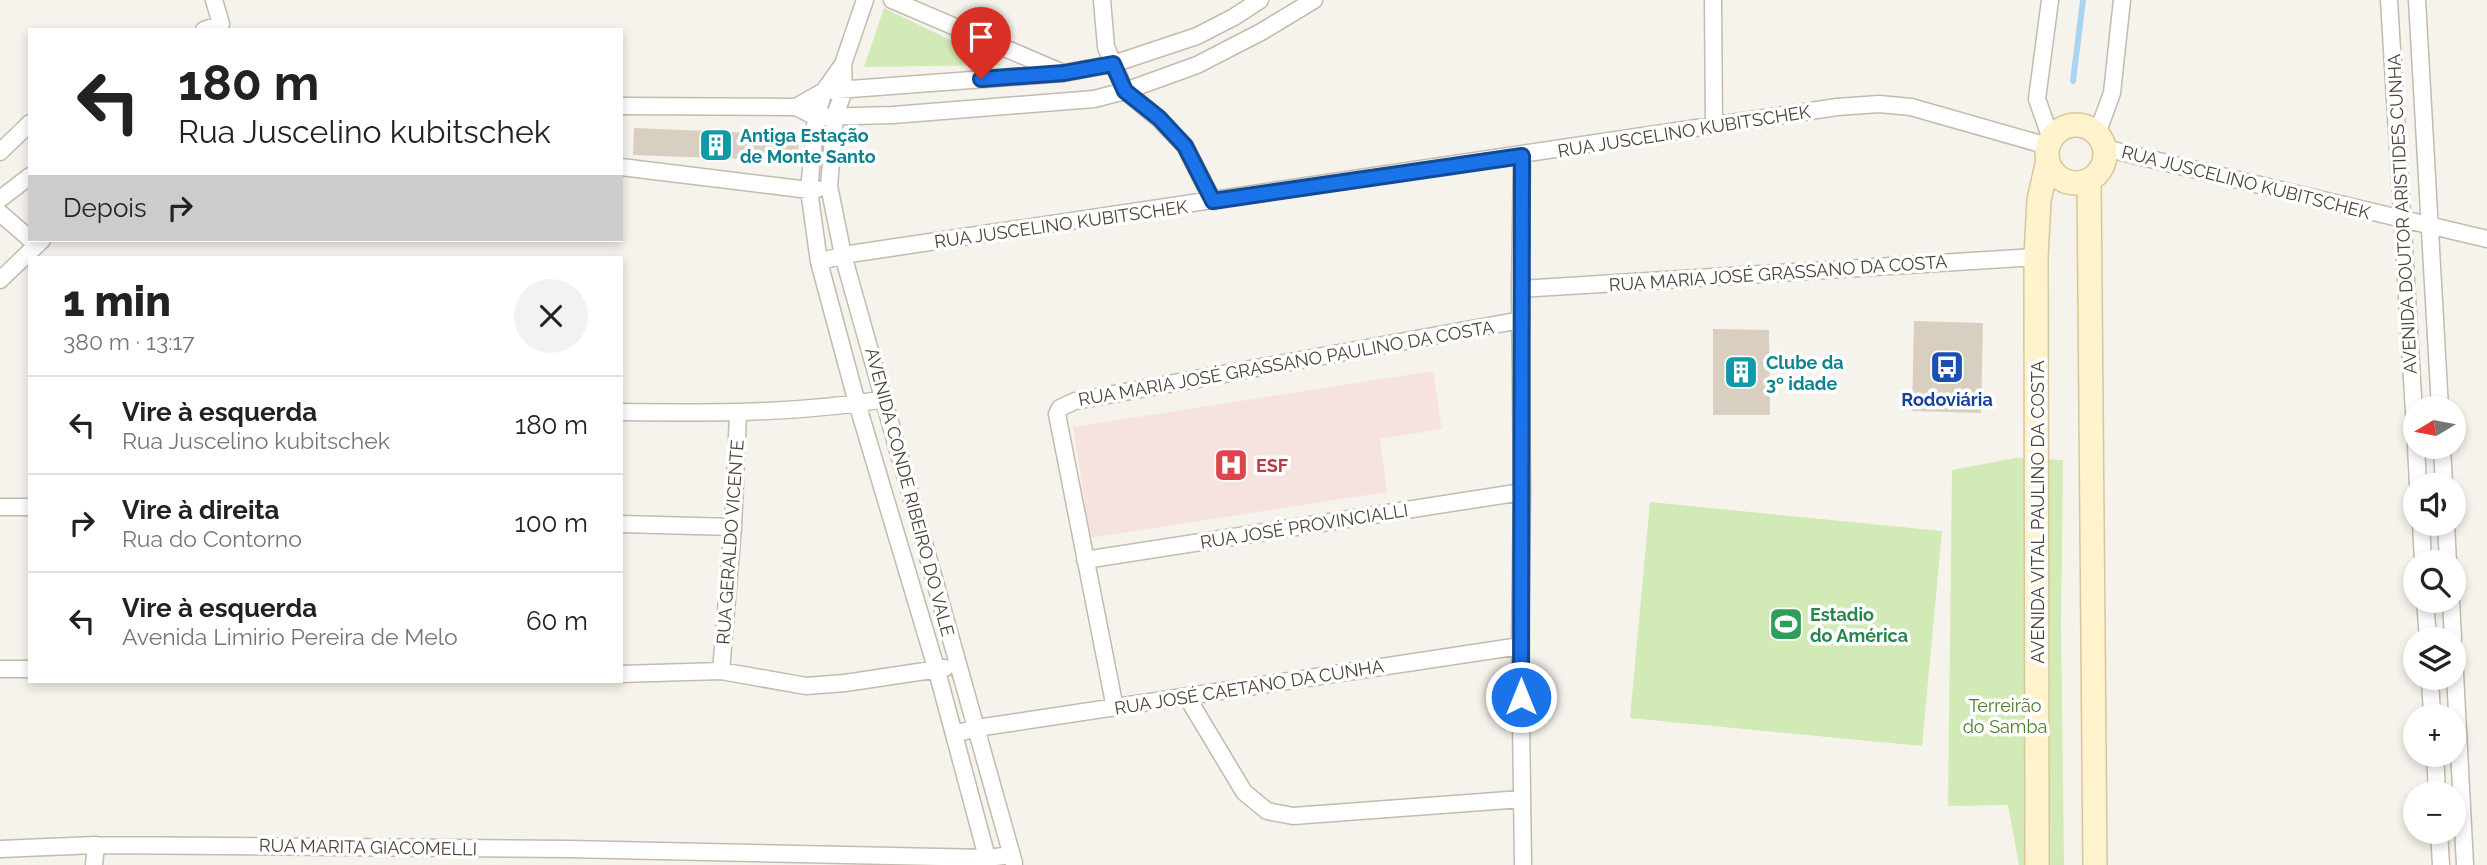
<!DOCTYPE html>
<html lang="pt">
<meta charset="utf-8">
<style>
:root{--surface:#fff;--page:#f2f2f2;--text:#222;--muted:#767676;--line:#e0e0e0}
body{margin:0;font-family:Raleway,sans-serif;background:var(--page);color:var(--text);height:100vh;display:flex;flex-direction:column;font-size:26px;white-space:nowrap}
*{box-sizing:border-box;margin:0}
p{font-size:23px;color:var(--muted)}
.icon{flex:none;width:38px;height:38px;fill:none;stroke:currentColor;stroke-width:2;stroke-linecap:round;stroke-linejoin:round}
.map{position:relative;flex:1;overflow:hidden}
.panel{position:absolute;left:28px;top:256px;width:595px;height:427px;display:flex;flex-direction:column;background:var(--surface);border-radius:0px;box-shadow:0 4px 10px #0003}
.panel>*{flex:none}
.guide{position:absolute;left:28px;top:28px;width:595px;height:214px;border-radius:0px;box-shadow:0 4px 10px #0003;background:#fff;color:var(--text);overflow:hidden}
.needle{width:46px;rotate:260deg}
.tools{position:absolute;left:2403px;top:396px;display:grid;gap:14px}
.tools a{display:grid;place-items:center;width:63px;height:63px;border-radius:50%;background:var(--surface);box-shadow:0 4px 10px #0003;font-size:35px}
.pin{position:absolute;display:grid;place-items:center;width:60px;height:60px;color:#fff;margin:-72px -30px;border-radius:50% 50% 50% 0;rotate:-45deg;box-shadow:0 0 7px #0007}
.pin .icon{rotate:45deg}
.me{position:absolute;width:77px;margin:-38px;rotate:0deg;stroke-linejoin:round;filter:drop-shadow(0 0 5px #0008)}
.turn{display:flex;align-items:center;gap:24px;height:147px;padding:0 35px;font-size:32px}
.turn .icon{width:91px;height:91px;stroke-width:2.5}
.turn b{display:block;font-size:49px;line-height:60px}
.then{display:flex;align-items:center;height:66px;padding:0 35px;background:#0003;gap:14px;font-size:26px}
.round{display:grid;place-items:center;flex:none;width:74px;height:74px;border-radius:37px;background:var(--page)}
.summary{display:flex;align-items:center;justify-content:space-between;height:119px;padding:0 35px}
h1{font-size:42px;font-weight:800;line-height:52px}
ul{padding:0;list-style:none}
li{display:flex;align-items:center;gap:21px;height:98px;padding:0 35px;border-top:2px solid var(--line)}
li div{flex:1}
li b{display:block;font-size:26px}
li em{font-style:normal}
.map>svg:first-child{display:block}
.medical{fill:#f6e3e0}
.green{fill:#d2eab5}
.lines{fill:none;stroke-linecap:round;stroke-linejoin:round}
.stream{stroke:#a9d4f2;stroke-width:6}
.building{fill:#d8cfc1}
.street-casing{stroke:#c2bbae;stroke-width:19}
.secondary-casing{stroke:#d6c79b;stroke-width:26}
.street{stroke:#fff;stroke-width:16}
.secondary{stroke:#fff3cd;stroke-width:23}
.route-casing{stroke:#114b97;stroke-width:18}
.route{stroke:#1a73e8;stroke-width:12}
.labels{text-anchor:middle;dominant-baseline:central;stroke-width:7;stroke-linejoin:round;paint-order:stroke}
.street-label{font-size:18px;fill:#4b4439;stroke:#fff}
.culture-label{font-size:18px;font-weight:bold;fill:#0d838f;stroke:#fff;text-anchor:start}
.transit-label{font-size:18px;font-weight:bold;fill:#164399;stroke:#fff}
.health-label{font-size:18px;font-weight:bold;fill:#be3a42;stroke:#fff;text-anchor:start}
.leisure-label{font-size:18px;font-weight:bold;fill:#27864d;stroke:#fff;text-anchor:start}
.park-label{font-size:18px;fill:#4a7f2a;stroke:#fff}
</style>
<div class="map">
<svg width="2487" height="865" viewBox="0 0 2487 865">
<rect width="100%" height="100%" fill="#f6f3ec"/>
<path class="medical" d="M1433,371L1442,429L1380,439L1387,492L1090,538L1073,427Z"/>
<path class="green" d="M884,8L1002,65L864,67Z
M2016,458L2063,460L2061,625L2064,865H2019L2008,805L1948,806L1952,470Z
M1650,502L1942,531L1922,746L1630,718Z"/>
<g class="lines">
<path class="stream" d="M2073,81L2083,0"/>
</g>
<path class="building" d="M634,128L799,135L798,161L633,155Z
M1914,321L1983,323L1981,413L1912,411Z
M1713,329L1769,330L1770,415H1713Z"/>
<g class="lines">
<g class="street-casing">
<path id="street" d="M865,0L843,64L824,91L816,117L809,190L819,262L857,403L937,671L989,865
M892,0L1061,72
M1102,0L1106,47L1125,91L1159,119L1185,146L1213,201
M1713,0L1714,126
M2050,0L2037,99L2051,139
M2389,0L2415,429
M2417,0L2440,408
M204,30L221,24L214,0
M843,64L844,91L835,115L829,186L843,255L1014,863
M621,106L796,107L816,117L893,115L1094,99L1125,91L1197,65L1261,32L1314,0
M796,107L824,91L1064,73L1113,64L1197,36L1234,17L1260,0
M2097,134L2112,93L2122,0
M2104,148L2487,239
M0,152L30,123
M1522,156L1520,289L1522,492L1520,646L1523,865
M621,167L809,190L817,189
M0,199L30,176
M0,213L30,239
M819,262L843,255L1837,107L1879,104L1911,107L2048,146
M0,280L42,240
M1520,289L2036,257
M621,412C710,413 797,414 885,399
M2416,446L2418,485
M2442,446L2444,485
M0,507H30
M2421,523L2423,562
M2446,523L2448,562
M621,524L733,527
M1085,560L1522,492
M2425,600L2428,639
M2451,600L2453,639
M2454,654L2465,865
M0,669H30
M721,671L733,527L738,414
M621,674L721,671L806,686L845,683L945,668
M2430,677L2432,716
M1187,697L1244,792L1267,811L1293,816L1522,799
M1115,708L1057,414L1060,408L1075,401L1521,320
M954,734L977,728L1520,646
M2435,754L2437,793
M2439,831L2441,865
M0,849L96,845L568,849L987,858L1012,855
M94,865L96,845"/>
</g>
<g class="secondary-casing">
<path id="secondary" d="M2047 154a29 29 0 1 1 58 0a29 29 0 1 1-58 0Z
M2089,180L2095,865
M2037,865L2036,257L2039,200L2048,160"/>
</g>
<use href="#street" class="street"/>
<use href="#secondary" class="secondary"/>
</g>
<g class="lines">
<g class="route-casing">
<path id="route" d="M981,79L1064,73L1113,64L1125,91L1159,118L1185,146L1213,201L1522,156L1521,697"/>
</g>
<use href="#route" class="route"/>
</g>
<defs>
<g id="building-square" transform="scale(1.75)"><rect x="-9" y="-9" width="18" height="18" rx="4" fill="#0f9aa8" stroke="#fff"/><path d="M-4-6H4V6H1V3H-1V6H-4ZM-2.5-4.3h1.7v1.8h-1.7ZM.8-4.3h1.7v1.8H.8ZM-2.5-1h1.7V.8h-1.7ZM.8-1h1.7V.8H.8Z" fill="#fff"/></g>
<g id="bus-square" transform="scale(1.75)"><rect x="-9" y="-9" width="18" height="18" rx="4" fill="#1a4fb4" stroke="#fff"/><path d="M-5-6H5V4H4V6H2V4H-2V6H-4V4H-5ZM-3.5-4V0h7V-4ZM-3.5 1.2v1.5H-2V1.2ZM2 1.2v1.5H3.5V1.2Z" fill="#fff"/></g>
<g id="hospital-square" transform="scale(1.75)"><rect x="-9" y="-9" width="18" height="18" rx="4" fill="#e0444e" stroke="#fff"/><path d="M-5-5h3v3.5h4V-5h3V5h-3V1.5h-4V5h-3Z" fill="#fff"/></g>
<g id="stadium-square" transform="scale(1.75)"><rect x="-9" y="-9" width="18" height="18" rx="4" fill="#2e9e5b" stroke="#fff"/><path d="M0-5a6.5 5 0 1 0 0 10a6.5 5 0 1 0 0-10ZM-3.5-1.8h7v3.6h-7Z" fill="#fff"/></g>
</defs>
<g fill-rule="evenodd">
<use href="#building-square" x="716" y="145"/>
<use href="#bus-square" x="1947" y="367"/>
<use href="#building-square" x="1741" y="372"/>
<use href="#hospital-square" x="1231" y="465"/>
<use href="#stadium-square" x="1786" y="624"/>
</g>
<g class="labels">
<g class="street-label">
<text transform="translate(1684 131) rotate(-9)">RUA JUSCELINO KUBITSCHEK</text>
<text transform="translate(2246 182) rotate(14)">RUA JUSCELINO KUBITSCHEK</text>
<text transform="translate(2402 214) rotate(-93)">AVENIDA DOUTOR ARISTIDES CUNHA</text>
<text transform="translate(1061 224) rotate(-8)">RUA JUSCELINO KUBITSCHEK</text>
<text transform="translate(1778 273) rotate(-4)">RUA MARIA JOSÉ GRASSANO DA COSTA</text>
<text transform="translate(1286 363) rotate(-10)">RUA MARIA JOSÉ GRASSANO PAULINO DA COSTA</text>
<text transform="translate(910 492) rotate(75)">AVENIDA CONDE RIBEIRO DO VALE</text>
<text transform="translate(2037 512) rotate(-90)">AVENIDA VITAL PAULINO DA COSTA</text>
<text transform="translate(1304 526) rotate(-9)">RUA JOSÉ PROVINCIALLI</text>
<text transform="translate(730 542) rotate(-86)">RUA GERALDO VICENTE</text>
<text transform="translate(1249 687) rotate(-9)">RUA JOSÉ CAETANO DA CUNHA</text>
<text transform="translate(368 847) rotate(1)">RUA MARITA GIACOMELLI</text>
</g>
<g class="culture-label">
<text x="740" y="135">Antiga Estação<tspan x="740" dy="21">de Monte Santo</tspan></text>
<text x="1766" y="362">Clube da<tspan x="1766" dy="21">3º idade</tspan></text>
</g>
<g class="transit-label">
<text x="1947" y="399">Rodoviária</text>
</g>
<g class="health-label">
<text x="1256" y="465">ESF</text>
</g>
<g class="leisure-label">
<text x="1810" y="614">Estadio<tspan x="1810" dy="21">do América</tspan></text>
</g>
<g class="park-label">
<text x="2005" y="705">Terreirão<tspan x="2005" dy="21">do Samba</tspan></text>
</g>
</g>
</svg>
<div class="tools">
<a><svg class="needle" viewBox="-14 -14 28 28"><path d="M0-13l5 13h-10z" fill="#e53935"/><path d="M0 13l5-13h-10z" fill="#767676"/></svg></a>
<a><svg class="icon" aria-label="sound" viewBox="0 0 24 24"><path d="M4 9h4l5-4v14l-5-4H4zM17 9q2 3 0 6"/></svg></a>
<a><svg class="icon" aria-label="search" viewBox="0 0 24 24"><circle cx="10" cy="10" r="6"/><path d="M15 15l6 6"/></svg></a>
<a><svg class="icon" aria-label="layers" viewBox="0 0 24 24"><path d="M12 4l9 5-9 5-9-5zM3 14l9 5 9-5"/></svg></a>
<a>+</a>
<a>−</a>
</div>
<div class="pin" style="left:981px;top:79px;background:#d93025"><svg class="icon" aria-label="arrive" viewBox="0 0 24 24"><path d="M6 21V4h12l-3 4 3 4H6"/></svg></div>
<svg class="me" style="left:1521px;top:697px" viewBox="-20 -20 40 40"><circle r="17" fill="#1a73e8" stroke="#fff" stroke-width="3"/><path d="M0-11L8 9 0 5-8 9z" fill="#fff"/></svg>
<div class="guide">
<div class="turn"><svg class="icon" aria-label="left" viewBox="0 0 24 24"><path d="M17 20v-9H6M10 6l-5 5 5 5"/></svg><div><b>180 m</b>Rua Juscelino kubitschek</div></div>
<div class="then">Depois<svg class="icon" aria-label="right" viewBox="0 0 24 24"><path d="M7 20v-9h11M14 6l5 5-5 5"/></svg></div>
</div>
<section class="panel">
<div class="summary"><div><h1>1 min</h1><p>380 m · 13:17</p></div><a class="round"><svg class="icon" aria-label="close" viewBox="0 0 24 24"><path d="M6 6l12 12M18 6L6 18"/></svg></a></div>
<ul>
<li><svg class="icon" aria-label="left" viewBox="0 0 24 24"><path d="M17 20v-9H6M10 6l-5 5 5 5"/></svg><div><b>Vire à esquerda</b><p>Rua Juscelino kubitschek</p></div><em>180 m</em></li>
<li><svg class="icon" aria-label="right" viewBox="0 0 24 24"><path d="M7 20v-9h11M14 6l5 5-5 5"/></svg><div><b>Vire à direita</b><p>Rua do Contorno</p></div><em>100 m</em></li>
<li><svg class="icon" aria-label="left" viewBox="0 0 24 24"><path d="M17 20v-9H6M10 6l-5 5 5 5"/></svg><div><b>Vire à esquerda</b><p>Avenida Limirio Pereira de Melo</p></div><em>60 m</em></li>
</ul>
</section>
</div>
